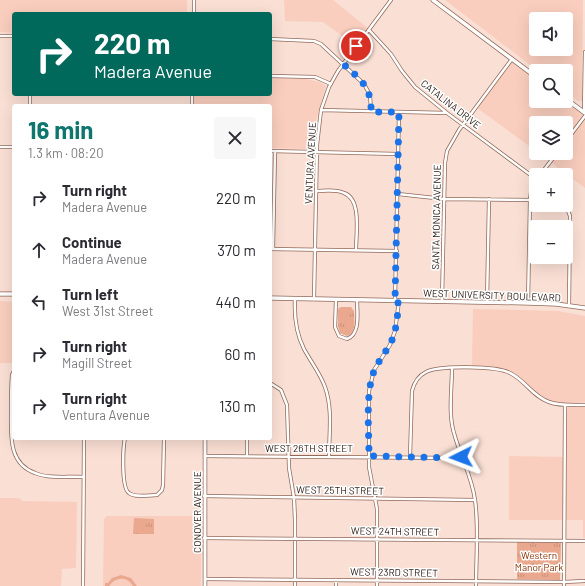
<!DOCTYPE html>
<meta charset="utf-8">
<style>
:root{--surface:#fff;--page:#f7f7f7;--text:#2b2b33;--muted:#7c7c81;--accent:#0f766e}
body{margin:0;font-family:Barlow,sans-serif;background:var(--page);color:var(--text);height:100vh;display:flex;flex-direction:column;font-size:15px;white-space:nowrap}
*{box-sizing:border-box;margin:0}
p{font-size:13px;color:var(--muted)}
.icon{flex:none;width:22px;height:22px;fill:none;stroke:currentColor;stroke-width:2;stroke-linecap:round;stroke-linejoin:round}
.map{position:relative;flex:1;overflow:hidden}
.sheet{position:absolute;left:12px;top:104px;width:260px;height:336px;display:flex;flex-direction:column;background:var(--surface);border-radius:4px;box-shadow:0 4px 16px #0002}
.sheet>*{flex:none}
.banner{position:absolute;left:12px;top:12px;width:260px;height:84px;border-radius:4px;box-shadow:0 4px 16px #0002;background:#00695c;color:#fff;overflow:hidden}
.tools{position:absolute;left:529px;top:12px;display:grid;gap:8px}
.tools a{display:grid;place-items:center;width:44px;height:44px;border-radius:4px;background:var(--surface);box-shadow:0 4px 16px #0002;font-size:20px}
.pin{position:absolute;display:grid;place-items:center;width:34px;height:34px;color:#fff;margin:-17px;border:2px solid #fff;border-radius:50%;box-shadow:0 1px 4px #0007}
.me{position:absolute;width:44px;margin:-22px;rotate:267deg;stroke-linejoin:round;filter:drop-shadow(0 0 3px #0008)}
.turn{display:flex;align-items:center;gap:14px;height:84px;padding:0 16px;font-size:18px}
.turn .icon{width:52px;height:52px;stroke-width:2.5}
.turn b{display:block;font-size:28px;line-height:34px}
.round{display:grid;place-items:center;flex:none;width:42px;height:42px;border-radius:4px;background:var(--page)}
.headline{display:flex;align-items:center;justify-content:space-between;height:68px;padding:0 16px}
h1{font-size:24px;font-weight:700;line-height:30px;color:var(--accent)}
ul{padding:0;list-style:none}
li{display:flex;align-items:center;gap:12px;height:52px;padding:0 16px}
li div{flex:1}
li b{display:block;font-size:15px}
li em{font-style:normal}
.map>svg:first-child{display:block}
.built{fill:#f9cebe;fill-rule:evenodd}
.grass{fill:#eaa88e}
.park{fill:url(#park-tufts)}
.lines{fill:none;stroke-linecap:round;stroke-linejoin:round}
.minor-casing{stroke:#906959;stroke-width:4}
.tertiary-casing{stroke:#906959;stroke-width:4.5}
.primary-casing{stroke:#906959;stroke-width:5}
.minor{stroke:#fff;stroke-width:2.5}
.tertiary{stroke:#fff;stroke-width:3}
.primary{stroke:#fff;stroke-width:3.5}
.route{stroke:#1a73e8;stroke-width:7;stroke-dasharray:0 12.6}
.labels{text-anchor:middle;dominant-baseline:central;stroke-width:3;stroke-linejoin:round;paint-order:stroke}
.street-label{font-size:10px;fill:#291913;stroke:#fff}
.park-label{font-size:10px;fill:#883205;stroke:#fff}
</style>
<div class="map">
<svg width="585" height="586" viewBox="0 0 585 586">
<defs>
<pattern id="park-tufts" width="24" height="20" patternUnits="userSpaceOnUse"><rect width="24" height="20" fill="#eaa88e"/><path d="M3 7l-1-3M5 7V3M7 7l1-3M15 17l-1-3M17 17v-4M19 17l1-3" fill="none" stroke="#c9907a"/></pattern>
</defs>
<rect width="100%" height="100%" fill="#fadfd4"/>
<path class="built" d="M0,0H187V14H14V33L0,32Z
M284,0H333L369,29L356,46L323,22L285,21Z
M445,0H583L582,101H578L566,92V71H538ZM536,19H566V49H536Z
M512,59L536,77V101H566L585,113V188L538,153H566V123H536V151L476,107Z
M270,78L305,79L320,82L326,86L317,116L313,146L312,149L270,148V106H193L194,94H270Z
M0,301L14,302V363H0Z
M473,309L558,311L585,316V402L565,405L545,400L514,375L500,370L472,369Z
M570,406H585V538H583V520H566L567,409Z
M509,456L564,457V520H509Z
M0,498H19L22,501L77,502L76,568L62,569L61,586H0Z
M107,516H201V586H103L104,519Z"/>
<path class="grass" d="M121,575L131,578L137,586H133C127,576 116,577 109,586H105V583H108L112,578Z"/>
<path class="park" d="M341,307H351L354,311C354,320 357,332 347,336L340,333L338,326V310L339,308Z
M134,518L154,519V534H133Z
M517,542L561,543L560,580L517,579Z"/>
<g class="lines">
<g class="minor-casing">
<path id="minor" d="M194,14V0
M369,30L391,54L402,71L415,87L447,113L536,179
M0,36H14
M270,39L314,41L321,44L364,84L370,95L371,111
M270,76L315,77L331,84
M30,106V94
M192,106V94
M321,110L447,113
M584,112L585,52
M566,141L585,116
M0,147H14
M270,151L398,154
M540,175L557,153
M316,191C325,191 336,189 344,193C362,199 356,234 356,250
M398,194L444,199L530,200
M566,205L570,216V222L569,306
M270,249L397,251
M273,249L275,152
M295,299C294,317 296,333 304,349C311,362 320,373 325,387C333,409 329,434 329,457
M314,299L317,145L321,110L329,87L338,71L391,0
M336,300L335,327L339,336L347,339C361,334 357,312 357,300
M395,301L399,112
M442,301L445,163L447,151L459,130L512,59
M487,302L489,199
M528,303L530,200L531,192L536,181
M452,368C452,388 448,414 454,433C460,456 472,476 475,500C479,527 476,558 476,586
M14,371L12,375C11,388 11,402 11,415C11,437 9,464 35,473C49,479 68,476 84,477
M270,383L281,390L287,405L289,468L294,498L295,520V586
M125,438C123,447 121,488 129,493C135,498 149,495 157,495L162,490L163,485L164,438
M205,456L462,458
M247,456V438
M410,457L412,391C414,383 418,376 426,372C439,365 497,366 510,373C525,380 532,396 549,402C560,406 573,405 585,405
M204,496L475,500
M204,538L585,541
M205,579L564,582L584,581
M83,586L84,438
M336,586V580
M377,586V509L369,467V391L374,370L390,345L395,331L399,301
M564,586L565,405"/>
</g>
<g class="tertiary-casing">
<path id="tertiary" d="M205,586V438"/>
</g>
<g class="primary-casing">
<path id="primary" d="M433,0L536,77
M566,99L585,113
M0,294H14
M270,298L528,303L556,304L585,308"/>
</g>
<use href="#minor" class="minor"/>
<use href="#tertiary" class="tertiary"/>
<use href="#primary" class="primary"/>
</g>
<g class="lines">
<path class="route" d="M356,46L343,64C360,79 372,87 371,112H399L395,301H398C398,314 397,327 392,340C386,353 376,363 372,377C366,400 369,432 369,456L462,458L461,457"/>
</g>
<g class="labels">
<g class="street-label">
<text transform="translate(451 104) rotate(38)">CATALINA DRIVE</text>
<text transform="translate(310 163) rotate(-87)">VENTURA AVENUE</text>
<text transform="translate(436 217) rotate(-89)">SANTA MONICA AVENUE</text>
<text transform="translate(492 295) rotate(2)">WEST UNIVERSITY BOULEVARD</text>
<text x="309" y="448">WEST 26TH STREET</text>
<text transform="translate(340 490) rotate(1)">WEST 25TH STREET</text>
<text transform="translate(197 512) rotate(-90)">CONOVER AVENUE</text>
<text transform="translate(395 531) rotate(1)">WEST 24TH STREET</text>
<text transform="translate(394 572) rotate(1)">WEST 23RD STREET</text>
</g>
<g class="park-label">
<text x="539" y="555">Western<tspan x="539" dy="12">Manor Park</tspan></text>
</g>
</g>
</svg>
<div class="tools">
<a><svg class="icon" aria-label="sound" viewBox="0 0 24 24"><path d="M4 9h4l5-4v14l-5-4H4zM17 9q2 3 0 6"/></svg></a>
<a><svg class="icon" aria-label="search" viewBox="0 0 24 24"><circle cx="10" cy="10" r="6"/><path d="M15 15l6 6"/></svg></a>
<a><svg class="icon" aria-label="layers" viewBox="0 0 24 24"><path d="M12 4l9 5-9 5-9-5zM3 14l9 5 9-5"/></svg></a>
<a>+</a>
<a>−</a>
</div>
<div class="pin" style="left:356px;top:46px;background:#d93025"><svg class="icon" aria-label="arrive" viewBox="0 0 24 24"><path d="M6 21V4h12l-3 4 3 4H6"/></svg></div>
<svg class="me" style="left:461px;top:457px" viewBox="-20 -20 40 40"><path d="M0-17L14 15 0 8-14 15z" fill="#1a73e8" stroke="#fff" stroke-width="4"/></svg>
<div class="banner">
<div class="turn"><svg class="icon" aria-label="right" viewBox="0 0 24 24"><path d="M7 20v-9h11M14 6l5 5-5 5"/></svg><div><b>220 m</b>Madera Avenue</div></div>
</div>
<section class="sheet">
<div class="headline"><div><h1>16 min</h1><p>1.3 km · 08:20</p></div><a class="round"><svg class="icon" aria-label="close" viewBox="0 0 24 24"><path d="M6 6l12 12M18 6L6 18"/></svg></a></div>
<ul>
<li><svg class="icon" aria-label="right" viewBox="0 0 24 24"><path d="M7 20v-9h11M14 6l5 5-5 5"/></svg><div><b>Turn right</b><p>Madera Avenue</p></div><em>220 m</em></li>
<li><svg class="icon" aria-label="ahead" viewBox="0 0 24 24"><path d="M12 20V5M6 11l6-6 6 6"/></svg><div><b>Continue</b><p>Madera Avenue</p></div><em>370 m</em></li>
<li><svg class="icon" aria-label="left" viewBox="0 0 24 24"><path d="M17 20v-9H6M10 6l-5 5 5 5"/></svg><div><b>Turn left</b><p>West 31st Street</p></div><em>440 m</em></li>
<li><svg class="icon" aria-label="right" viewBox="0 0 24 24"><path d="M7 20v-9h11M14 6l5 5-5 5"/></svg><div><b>Turn right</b><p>Magill Street</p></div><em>60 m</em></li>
<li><svg class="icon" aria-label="right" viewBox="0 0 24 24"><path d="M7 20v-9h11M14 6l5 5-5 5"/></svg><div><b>Turn right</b><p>Ventura Avenue</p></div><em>130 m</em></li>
</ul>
</section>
</div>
